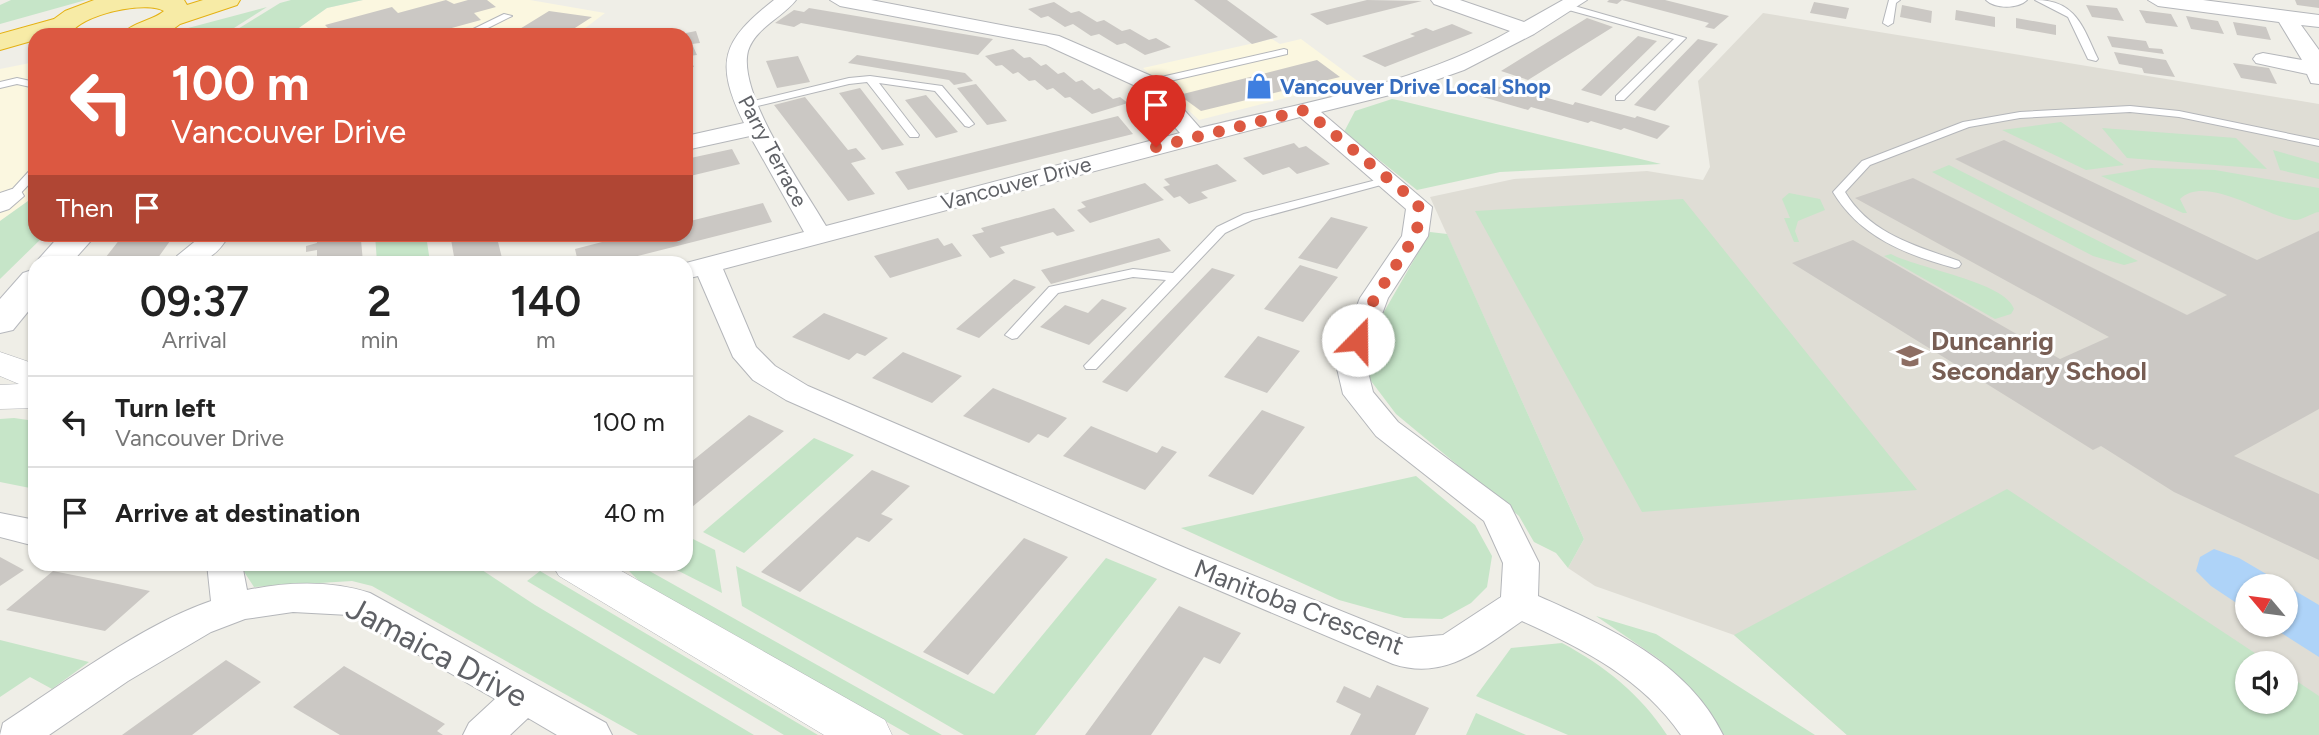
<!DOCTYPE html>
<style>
:root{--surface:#fff;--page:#f6f6f6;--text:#222;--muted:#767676;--line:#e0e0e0}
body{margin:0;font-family:Figtree,sans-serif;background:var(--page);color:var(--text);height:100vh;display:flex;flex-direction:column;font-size:26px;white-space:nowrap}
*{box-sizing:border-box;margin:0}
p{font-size:23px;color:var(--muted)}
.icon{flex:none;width:38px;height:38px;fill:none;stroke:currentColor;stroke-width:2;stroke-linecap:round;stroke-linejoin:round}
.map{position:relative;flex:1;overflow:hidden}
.drawer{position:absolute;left:28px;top:256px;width:665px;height:315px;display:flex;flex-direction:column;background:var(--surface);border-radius:21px;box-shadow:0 2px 5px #0004}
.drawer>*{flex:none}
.hud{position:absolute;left:28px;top:28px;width:665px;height:214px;border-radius:21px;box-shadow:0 2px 5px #0004;background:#dc5841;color:#fff;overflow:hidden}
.needle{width:46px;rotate:299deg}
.fabs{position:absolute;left:2235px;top:574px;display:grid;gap:14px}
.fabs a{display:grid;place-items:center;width:63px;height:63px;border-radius:50%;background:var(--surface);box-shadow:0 2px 5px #0004;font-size:35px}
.pin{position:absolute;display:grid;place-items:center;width:60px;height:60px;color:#fff;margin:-72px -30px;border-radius:50% 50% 50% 0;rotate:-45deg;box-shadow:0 0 7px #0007}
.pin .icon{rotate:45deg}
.me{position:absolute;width:77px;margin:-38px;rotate:22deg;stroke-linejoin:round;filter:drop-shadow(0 0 5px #0008)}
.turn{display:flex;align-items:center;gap:24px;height:147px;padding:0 28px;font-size:32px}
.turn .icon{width:91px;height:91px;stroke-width:2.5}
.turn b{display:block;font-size:49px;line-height:60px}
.then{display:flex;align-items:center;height:66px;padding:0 28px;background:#0003;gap:14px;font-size:26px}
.eta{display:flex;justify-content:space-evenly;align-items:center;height:119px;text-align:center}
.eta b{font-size:42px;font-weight:600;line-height:49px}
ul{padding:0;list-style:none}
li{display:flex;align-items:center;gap:21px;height:91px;padding:0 28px;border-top:2px solid var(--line)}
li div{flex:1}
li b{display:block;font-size:26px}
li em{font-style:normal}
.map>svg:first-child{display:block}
.commercial{fill:#fbf7e0}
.education{fill:#dfddd5;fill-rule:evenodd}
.green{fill:#c6e5c8}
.water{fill:#aed3f8}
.building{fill:#cbc8c4}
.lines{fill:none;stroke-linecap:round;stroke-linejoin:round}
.service-casing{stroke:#b4b6ba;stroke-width:2}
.minor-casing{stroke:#b4b6ba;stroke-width:2}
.tertiary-casing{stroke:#b4b6ba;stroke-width:1}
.secondary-casing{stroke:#b6b8bd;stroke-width:2}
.trunk-casing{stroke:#e4b113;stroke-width:2}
.service{fill:#fff;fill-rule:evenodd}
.minor{fill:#fff;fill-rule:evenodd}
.tertiary{fill:#fff;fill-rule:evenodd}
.secondary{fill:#fff;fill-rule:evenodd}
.trunk{fill:#f7eba6;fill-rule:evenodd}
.route{stroke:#dc5841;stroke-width:12;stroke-dasharray:0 21.6}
.labels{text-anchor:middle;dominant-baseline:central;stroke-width:6;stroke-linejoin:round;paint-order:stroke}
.far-shop-label{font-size:21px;font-weight:bold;fill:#366cbe;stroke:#fff;text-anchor:start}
.far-street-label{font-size:21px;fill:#5f6166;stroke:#fff}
.education-label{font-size:26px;font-weight:bold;fill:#785e54;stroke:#fff;text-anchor:start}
.street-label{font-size:26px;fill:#5f6166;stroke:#fff}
.near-street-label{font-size:32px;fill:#5f6166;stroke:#fff}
</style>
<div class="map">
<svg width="2319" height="735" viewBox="0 0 2319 735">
<rect width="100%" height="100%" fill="#efeee7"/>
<path class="commercial" d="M363,0H530L605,13L584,29L618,35H289L327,8Z
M1272,39L1280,44L1301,39L1359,82L1338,89L1333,86L1199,120L1143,68Z
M35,62V196L0,221V69Z"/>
<path class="education" d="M1763,13L2319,104V735H1847L1734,635L1595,586L1568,568L1584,539L1430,197L1514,179L1647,171L1703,180L1710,167L1698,81ZM2247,586H2286V625H2247ZM2247,663H2286V702H2247Z"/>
<path class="green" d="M11,0H86L0,24V5Z
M291,0H363L327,8L289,35H228L280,3Z
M267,7L223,35H165L173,32Z
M1392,99L1402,101L1661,164L1500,172L1417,190L1344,132L1355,111Z
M2061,122L2124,165L2086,170L2002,130Z
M2102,128L2236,138L2267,169L2127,158Z
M2273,150L2319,163V179L2280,170Z
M1949,165L2138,261L2124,265L2093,256L1932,172Z
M2151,168L2215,170L2319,188V212C2311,213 2301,221 2294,220C2265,216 2206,174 2180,199L2187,213H2183L2101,176Z
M1789,193L1820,199L1825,210L1798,221L1795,231L1799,242H1794L1784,218H1790L1782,199Z
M35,196V234L45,235L0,279V221Z
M1683,199L1917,490L1642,512L1475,211Z
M1430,232L1447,234L1584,539L1568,568L1556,553L1534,542L1519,516L1396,414L1368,377L1366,343Z
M375,235H426L430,262H377Z
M1891,254C1916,268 2006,282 2014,309L2011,314L1995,319L1884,256Z
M14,418L35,421V489L0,482V419Z
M814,438L854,455L744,553L703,532Z
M1416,476L1475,525L1492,556L1487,587L1471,603L1442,619L1404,618L1339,600L1181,528Z
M2007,489L2270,663H2247V702H2286V674L2319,696V735H1847L1734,635Z
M686,538H691L715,550L722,593L665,564H686Z
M1106,558L1157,579L1035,735H964L742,606L736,566L994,694Z
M239,564H473L535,605L754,735H638L372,586L352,581L254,587Z
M622,564H637L942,735H910L641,583Z
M540,571L818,735H784L527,581Z
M1596,616L1656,634L1815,735H1724L1701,702L1659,659Z
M0,640L89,662L52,689L30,677L0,697Z
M1562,643C1605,666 1640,694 1667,735H1568L1476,696L1511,648Z
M1476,713L1526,735H1466Z"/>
<path class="water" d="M2214,549L2239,558L2319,605V657L2269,625H2286V586H2247V610L2211,586L2196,571L2200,557Z"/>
<path class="building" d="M446,0L454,4L468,0H487L496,7L474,13L481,20L426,35H335L325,25L392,7L398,13Z
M1194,0H1227L1278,37L1252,44Z
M1367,0L1422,1L1327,25L1310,14Z
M1609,0H1665L1729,16L1714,29L1705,27L1709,23L1622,0L1617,4L1607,2Z
M2295,0H2319V8L2297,5Z
M1054,2L1071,13L1079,11L1097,22L1104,20L1122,31L1130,29L1149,40L1156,38L1171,47L1145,55L1125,43L1117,45L1099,34L1091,36L1073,24L1065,27L1048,16L1041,18L1028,9Z
M1814,2L1849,8L1846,19L1810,13Z
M1902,5L1932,11L1931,23L1900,17Z
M2086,5L2117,8L2124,21L2092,17Z
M809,8L993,39L978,55L801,23L794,27L775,23L794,10L804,12Z
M1956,10L1995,17V27L1955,20Z
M2139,10L2171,14L2178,27L2146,23Z
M549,11L592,17L564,35H510Z
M2186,16L2218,21L2224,34L2191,29Z
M1587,18L1613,27L1528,80L1501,71Z
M2016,18L2056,25V35L2016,28Z
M2233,22L2266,27L2271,40L2237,35Z
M1452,24L1473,33L1385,67L1362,56L1415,36L1410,34L1426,28L1433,31Z
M696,31L700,43L692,44L697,55L689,56L694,67L686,68V33Z
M1638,36L1657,41L1601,96L1581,90Z
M2107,36L2146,41L2149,48L2162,49L2164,54L2112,47Z
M1698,39L1718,44L1655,111L1634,105Z
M1013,49L1024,58L1030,57L1041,66L1046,64L1058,74L1064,72L1076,82L1082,80L1094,90L1099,88L1113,99L1120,97L1128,103L1092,114L1070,97L1065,98L1053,88L1047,90L1035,80L1029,81L1018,72L1013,74L1002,65L996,66L985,56Z
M2114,52L2166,60L2175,77L2144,73L2142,68L2119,64Z
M857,55L965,73L973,81L954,85L949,80L848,63Z
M798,56L810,82L777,88L766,61Z
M1317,60L1340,77L1201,111L1179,95Z
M2233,63L2269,68L2277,84L2241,78Z
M1484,82L1512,91L1515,89L1573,105L1575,102L1635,118L1637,116L1670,126L1657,139L1624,128L1621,130L1591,121L1588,123L1531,107L1528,110L1469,93Z
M976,84L1007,121L987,125L957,88Z
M860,88L904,145L882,150L839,93Z
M926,95L958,132L936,138L905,100Z
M805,97L848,150L856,148L866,159L851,163L875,194L848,201L774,105Z
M1118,116L1133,134L908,190L895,172Z
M2004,140L2257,260L2319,231V409L2234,456L2319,494V560L2174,492L2101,446L2093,450L1792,263L1853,240L2060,359L2109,337L1855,198L1913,178L2187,315L2227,295L1955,159Z
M1294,143L1299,148L1306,146L1330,164L1297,174L1289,167L1263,175L1243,158Z
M732,149L740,164L686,177V159Z
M1217,164L1237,181L1201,192L1208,198L1189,204L1180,196L1174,198L1163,187L1170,185L1164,179Z
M1145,183L1164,200L1090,223L1077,210L1086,207L1081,202Z
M763,203L772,222L614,262H578L575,249L633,234H686V222Z
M1054,208L1075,231L1057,236L1053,232L1000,247L1005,253L990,258L972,235L984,232L981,228Z
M1331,217L1368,227L1337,269L1298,258Z
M124,234H175L155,262H102Z
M316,234H365L366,239L361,240L363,262H317V250L306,252V246L317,243Z
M450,234H496L503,262H455Z
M938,238L944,246L952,243L962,256L890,278L874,256Z
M1159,238L1171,251L1051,284L1041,270Z
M1300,265L1338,277L1303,322L1264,309Z
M1212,268L1235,275L1127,392L1102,382Z
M1014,279L1036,287L979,338L956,329Z
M1102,299L1127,308L1089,345L1040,327L1065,305L1088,313Z
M824,313L888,338L865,356L857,353L849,360L792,337Z
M1258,336L1300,351L1267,393L1224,377Z
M903,352L962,376L932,403L872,378Z
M993,388L1067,418L1048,438L1038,434L1029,443L963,416Z
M1262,410L1305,427L1253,495L1208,476Z
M749,415L784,431L686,512V466Z
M1091,426L1157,453L1162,446L1177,452L1145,490L1063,456Z
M872,470L910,486L881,514L893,519L869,542L857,537L800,592L761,572Z
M1024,538L1068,557L968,675L923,652Z
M0,557L24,570L0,586Z
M53,571L118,584L150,591L105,631L6,610Z
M1179,606L1241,633L1220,664L1204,657L1151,735H1085Z
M226,660L261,682L192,735H122Z
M344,666L445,724L437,731L443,735H340L293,707Z
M1377,685L1429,708L1415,735H1350L1361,714L1336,702L1344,686L1370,698Z"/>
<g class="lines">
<g class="service-casing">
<path id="service" d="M1889,0H1900L1896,3L1893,23L1888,26L1883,23Z
M2035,0C2077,0 2083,28 2098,59L2096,61L2088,59L2068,17Z
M1565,5H1571L1686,38L1624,100H1616V96L1674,39L1565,9Z
M504,14L512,16L474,35H461Z
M1284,49L1287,50V54L1148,86L1143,83L1148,80Z
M870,76L942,86L974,124L969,127L965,126L935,91L879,83L919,135L918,137H910L867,82L849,84L745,109L740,106L741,104L849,78Z
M17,78L35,82V88L17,84L0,88V82Z
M2130,106L2179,111L2319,140V146L2179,117L2130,112L2020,118L1969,127L1870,165L1845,192C1870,234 1916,246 1959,261L1961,264L1959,267L1955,268C1906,255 1860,237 1833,192L1862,161L1963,122L2020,112Z
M35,168V178L16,198H8V194L31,169Z
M1388,177L1394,180L1392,182L1252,220L1225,233L1096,369H1086L1084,366L1166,280L1133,277L1058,293L1017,338L1012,339L1005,335L1049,287L1133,269L1173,273L1217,227L1244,214Z"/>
</g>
<g class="minor-casing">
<path id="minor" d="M774,0H796C782,18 755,28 748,51C737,94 804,188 826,226L1180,133L1140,88L1046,45L840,6L830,0H871L1059,36L1156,78L1200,128C1305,102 1415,85 1510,31L1434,4L1431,0H1460L1524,22L1563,0H1587L1534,34L1464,70L1402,92L1321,112L1432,207L1428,236L1388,298L1365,360L1373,392L1398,422L1510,505L1539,563L1538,596C1608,627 1688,662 1723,735H1681C1643,679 1582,648 1522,621C1481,649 1445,681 1393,664L1166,568L786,400L753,380L733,357L698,276L686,279V263L804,232L750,136L686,150V136L744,123C714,62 722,41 774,0ZM1300,117L1406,209L1402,236L1360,298L1335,360L1343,394L1376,436L1484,521L1503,563L1501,597L1443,635L1408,638L1190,550L808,386L775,366L756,347L723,269Z
M1986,0H2027C2018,9 1995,9 1986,0Z
M2148,0H2203L2319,15V27L2301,25L2319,50V84L2311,83L2307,74L2256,63L2253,59L2256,55L2263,53L2302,60L2279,22L2158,6Z
M12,189L21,191L24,196L9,209L0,212V193Z
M204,234H230C213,262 203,262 173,262L177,256Z
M0,513L35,520V546L0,537Z
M207,564H242L247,590C287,582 330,580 370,593L606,723L612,735H557L528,718L510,735H463L469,723L495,699L349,615L293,612L245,619L211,632L128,681L49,735H0L3,723C64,683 143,624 211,601Z"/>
</g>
<g class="tertiary-casing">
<path id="tertiary" d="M0,352L35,364V408L0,409V385L19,384L0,376Z
M552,564H609L885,720L892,735H824L559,576Z"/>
</g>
<g class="secondary-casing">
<path id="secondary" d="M61,234H97L72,262H36Z
M35,269V303L13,330L0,333V299L23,273Z"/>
</g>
<g class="trunk-casing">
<path id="trunk" d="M94,0H184L187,5L203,0H240L237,5L180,24L172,30L160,35H122C130,23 152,21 164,11C148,0 79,14 70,35H35V40L0,50V34L54,19L65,11Z"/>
</g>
<use href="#service" class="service"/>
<use href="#minor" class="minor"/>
<use href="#tertiary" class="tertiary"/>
<use href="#secondary" class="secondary"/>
<use href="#trunk" class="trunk"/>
</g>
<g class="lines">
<path class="route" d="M1156,147L1305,110L1409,196L1419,207V221L1415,236L1374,299L1358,340"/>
</g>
<defs>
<g id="shop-bare" transform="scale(2.1)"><path d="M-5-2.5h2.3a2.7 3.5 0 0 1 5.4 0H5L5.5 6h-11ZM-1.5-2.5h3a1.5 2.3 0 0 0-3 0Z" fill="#3f7fe0" stroke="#fff" stroke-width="2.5" paint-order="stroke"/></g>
<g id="school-bare" transform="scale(2.1)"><path d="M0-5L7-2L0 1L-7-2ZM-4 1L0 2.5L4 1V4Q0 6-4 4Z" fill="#8d6e63" stroke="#fff" stroke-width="2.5" paint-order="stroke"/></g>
</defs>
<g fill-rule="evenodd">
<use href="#shop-bare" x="1259" y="86"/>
<use href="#school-bare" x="1910" y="356"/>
</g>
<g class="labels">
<g class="far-shop-label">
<text x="1280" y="86">Vancouver Drive Local Shop</text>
</g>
<g class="far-street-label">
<text transform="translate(773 151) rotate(62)">Parry Terrace</text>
<text transform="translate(1016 183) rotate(-15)">Vancouver Drive</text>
</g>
<g class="education-label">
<text x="1931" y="341">Duncanrig<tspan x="1931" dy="30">Secondary School</tspan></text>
</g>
<g class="street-label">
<text transform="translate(1299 607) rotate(21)">Manitoba Crescent</text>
</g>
<g class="near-street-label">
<text transform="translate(437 652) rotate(28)">Jamaica Drive</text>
</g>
</g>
</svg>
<div class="fabs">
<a><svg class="needle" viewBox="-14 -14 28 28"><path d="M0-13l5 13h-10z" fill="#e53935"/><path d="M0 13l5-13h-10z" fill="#767676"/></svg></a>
<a><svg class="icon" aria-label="sound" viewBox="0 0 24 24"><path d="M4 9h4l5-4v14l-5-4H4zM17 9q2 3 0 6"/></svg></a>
</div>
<div class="pin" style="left:1156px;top:147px;background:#d93025"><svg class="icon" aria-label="arrive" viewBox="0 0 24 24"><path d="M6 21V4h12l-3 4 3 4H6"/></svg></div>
<svg class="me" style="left:1358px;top:340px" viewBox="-20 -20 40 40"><circle r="19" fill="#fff"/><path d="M0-13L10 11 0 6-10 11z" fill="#dc5841"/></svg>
<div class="hud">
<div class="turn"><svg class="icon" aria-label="left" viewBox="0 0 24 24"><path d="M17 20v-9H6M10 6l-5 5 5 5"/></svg><div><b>100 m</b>Vancouver Drive</div></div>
<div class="then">Then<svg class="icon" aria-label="arrive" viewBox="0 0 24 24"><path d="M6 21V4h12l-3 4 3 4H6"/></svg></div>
</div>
<section class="drawer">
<div class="eta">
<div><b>09:37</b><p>Arrival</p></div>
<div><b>2</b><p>min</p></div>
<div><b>140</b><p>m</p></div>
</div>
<ul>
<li><svg class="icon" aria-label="left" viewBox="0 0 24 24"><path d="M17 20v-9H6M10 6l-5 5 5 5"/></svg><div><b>Turn left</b><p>Vancouver Drive</p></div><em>100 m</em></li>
<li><svg class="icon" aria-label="arrive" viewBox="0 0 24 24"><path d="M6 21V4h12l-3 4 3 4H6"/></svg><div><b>Arrive at destination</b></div><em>40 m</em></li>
</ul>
</section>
</div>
